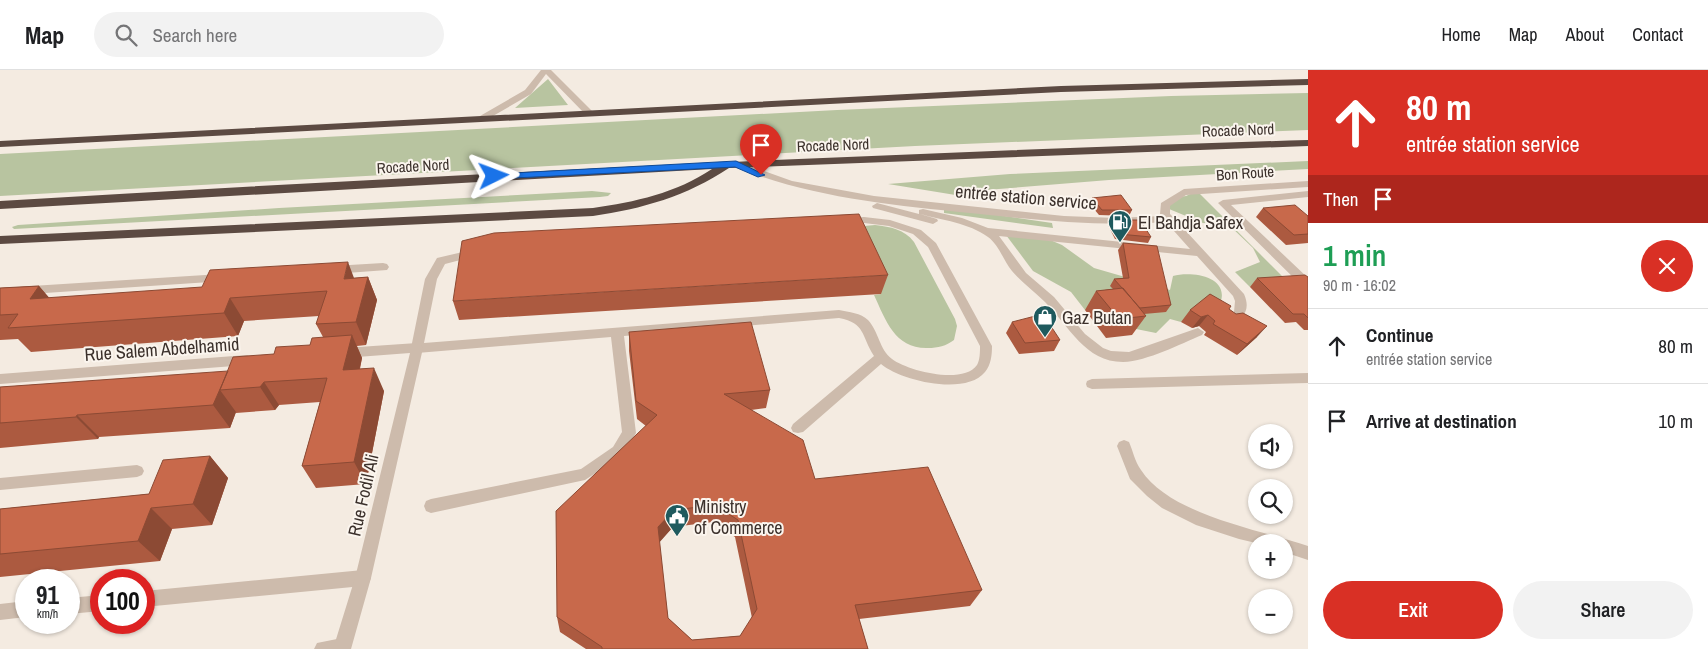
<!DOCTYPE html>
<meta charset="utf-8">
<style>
:root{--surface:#fff;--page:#f2f2f2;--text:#202124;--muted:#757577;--line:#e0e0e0;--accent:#d93025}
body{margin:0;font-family:"Archivo Narrow",sans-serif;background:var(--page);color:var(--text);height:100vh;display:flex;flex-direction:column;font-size:19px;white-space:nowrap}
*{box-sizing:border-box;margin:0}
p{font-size:16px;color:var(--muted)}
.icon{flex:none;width:28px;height:28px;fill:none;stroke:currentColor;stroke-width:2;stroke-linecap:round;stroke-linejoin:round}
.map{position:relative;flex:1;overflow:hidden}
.sheet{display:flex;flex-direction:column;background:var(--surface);width:400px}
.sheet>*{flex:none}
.banner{background:#d93025;color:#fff;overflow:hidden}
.controls{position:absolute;left:1248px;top:354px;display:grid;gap:10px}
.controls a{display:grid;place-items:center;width:45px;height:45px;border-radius:50%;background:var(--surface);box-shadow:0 1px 4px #0004;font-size:25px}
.speed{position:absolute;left:15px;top:499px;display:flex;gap:10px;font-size:25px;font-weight:700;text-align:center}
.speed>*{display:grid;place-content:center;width:65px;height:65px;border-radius:50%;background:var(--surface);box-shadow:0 1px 4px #0004;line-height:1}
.speed small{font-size:12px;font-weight:400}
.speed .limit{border:8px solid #d22;background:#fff;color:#111}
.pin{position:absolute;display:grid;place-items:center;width:42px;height:42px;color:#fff;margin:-51px -21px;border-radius:50% 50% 50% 0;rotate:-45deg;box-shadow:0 0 5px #0007}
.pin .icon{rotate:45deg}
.me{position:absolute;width:55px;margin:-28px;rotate:87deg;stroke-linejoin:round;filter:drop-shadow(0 0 4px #0008)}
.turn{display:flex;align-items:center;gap:18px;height:105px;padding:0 15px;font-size:22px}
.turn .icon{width:65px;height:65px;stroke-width:2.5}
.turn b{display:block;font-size:35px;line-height:42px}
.then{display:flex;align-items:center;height:48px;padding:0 15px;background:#0003;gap:10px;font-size:19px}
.round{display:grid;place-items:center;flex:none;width:52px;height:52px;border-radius:26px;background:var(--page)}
.overview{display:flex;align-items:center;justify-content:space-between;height:85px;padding:0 15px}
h1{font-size:30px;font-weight:600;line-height:38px;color:#1e9e55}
.cta{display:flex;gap:10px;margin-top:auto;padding:10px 15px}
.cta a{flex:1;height:58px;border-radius:30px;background:var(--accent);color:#fff;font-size:20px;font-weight:600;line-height:58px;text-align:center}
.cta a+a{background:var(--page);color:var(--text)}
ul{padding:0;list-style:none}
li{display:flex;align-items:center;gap:15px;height:75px;padding:0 15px;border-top:1px solid var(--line)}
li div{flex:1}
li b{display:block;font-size:19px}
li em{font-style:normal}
header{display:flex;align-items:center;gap:30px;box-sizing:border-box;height:70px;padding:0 25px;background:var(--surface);border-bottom:1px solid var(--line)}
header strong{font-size:24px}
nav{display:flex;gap:28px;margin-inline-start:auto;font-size:18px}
.search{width:350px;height:45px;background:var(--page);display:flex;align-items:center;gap:12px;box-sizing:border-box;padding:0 18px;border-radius:28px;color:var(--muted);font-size:19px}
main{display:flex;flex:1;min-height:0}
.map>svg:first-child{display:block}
.green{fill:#b8c4a0}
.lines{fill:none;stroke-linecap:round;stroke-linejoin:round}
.lane{fill:#cdbbac;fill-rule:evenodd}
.street{fill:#cdbbac;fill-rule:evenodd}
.highway{fill:#5c4a42;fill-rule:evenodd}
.wall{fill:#ac5a40;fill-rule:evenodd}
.shaded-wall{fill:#8c4a34}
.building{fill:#c8694b;stroke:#8c4a34;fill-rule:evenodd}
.route{fill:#1a73e8;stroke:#114b97}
.labels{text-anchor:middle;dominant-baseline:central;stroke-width:4;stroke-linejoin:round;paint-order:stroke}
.far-street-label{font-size:15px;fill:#3b302b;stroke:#fbf5ee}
.street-label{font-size:18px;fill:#3b302b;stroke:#fbf5ee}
.poi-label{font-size:18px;fill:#3b302b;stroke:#fbf5ee;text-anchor:start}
</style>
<header>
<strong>Map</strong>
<div class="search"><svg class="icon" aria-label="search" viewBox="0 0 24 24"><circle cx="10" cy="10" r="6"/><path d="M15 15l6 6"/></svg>Search here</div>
<nav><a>Home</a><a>Map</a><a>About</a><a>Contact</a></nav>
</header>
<main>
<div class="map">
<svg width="1308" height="579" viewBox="0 0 1308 579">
<rect width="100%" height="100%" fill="#f4ebe1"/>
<path class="green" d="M548,9L568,35L515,38Z
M1308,23V60L915,76L0,126V84L837,40L1171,26Z
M1308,91V99L1109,110L986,120L980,129L888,114L1010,104Z
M592,121L611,123L608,126L600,127L14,159L12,157L18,155L279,138Z
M1197,121L1290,214L1250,217L1235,202L1260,192L1253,178L1230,156L1203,153L1169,139L1171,128L1186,126Z
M944,137L1052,153L1053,158L944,143Z
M875,155C891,157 904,159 914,172L955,249L957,256L954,270C946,276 938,278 928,278C895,279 886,251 874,225L881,224L853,157Z
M1006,165L1043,167L1062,175L1094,198L1170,220L1173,206C1191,201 1231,206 1220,234L1202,236L1181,252L1170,249L1156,263L1126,257L1085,240L1071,222L1033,201Z"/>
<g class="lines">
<path class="lane" d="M541,0H551L592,41V45H586L546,4L531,24L486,50H480V46L525,20Z
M736,91L792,111L874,126L1064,146L1116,148L1162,146L1160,144L1161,133L1184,119L1308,111V117L1186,125L1170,136V144L1173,147L1244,224C1251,240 1244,249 1228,254L1222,250L1224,247L1234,242L1235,231L1233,226L1197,186L999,166L1026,203L1054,227L1085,264L1103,278L1111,281L1129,282L1198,258L1204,262L1202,265C1180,274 1148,291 1123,292C1085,292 1069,256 1045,232C1034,221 1022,213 1012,201C1003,190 999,175 988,167C969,153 942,150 920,144L937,149L938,151L933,154L873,138L872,136L877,133L919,144V140L923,139L962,148L988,158L1190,179L1166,152C1100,157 1035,150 970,143C889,135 808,127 733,96V92Z
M864,147L890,150L921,160L936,173L992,276C992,285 991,295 985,302C966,326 901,311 881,294L803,362L798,363L793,362L791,358L793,354L874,286C861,266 866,253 839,248L624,266L636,363L623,385L585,410L431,443L426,441L424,436L426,431L431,429L581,399L613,377L622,362L611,267L417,283L413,281L411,278L425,209L437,188L518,169ZM864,153L889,156L913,164L928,177L980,276C980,282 980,290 977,295C963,315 908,301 892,289C879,279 879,262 868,250C861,243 849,242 839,240L424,273L437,209L445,194L518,175Z
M383,193L387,194L389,197L387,200L333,204L327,200L333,196Z
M221,204L227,208L225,211L0,226V218Z
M1308,303V313L1092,319L1087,317L1086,314L1087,311L1092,309Z
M1124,370L1129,372C1133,381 1135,392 1141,400C1170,445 1261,460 1308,476V490L1284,482V472L1256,473L1239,469L1196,455L1162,438L1147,426L1130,409L1117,376L1119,372Z
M137,395L142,397L144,401L142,405L137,407L0,420V408Z
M363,500L369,503L371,508L369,513L363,516L144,537V521Z
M101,525V541L69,544V528Z
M26,531V547L0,550V534Z
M342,568L348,571L350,579H314L317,573Z"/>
<path class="street" d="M1308,121V127L1231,135L1308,208V219L1304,218L1218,133L1223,130Z
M417,273L421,275L423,278L371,508L351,579H333L355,508L410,283L344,288L340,286L338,283L340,280L344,278Z
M247,285L251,287L253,290L251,293L247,295L0,314V304Z"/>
<path class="highway" d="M1308,9V15L1061,22L0,77V71L1061,16Z
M1308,70V76L729,98C687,126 642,139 593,146L0,174V166L593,138C635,132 676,123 712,99L0,139V131C436,105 872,83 1308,70Z"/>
</g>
<path class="wall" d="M1092,128L1132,140L1129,146L1099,145L1089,133Z
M1263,138L1308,146V173L1286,175L1256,147Z
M1111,150L1151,167L1148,173L1115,169L1108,155Z
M1123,173L1171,235L1166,242L1144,244L1146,246L1132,265L1106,268L1085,240L1096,221L1113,219L1110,216L1114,209L1123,208L1118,180Z
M888,205L881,224L459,250L453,231Z
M368,207L377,230L366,275L357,276L362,288L360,299L384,321L366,414L316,418L302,396L320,332L279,335L275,340L236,343V342L230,358L99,367L98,369L0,378V317L228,302L274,284L310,275L323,267L316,254L319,246L244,251L238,266L31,282L18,269L0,270V218L39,216L49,228Z
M1308,207V260H1304L1296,252L1285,253L1250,217L1257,208Z
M1229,239L1257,267L1237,285L1204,265L1206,262L1199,256L1192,258L1181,252L1190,240Z
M1012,252L1060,270L1054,281L1019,284L1006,263Z
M629,262L770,320L766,338L751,340L815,409L982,520L970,536L859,549L868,579H586L560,562L557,547L646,356L637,349L629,281ZM713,452L735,467L752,548L740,566L692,570L668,548L659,472L673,457Z
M210,386L228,408L212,455L172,459L160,491L0,507V439L149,424Z"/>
<path class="shaded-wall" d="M348,192L357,216L344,209Z
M368,207L377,230L366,275L356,252Z
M39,216L59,239L30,229Z
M230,228L244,251L238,266L224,243Z
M1208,245L1199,256L1192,258L1201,247Z
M1267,256L1257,267L1237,285L1247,274Z
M352,265L362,288L354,323L343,300Z
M374,298L384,321L366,414L354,392Z
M228,301L220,320L236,342L230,358L213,335Z
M264,312L279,335L275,340L260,317Z
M77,345L99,367L98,369L76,347Z
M210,386L228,408L212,455L193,434Z
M151,438L172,459L160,491L138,471Z
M674,440L673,457L658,474V457Z"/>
<path class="building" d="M1121,125L1132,140H1102L1092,128Z
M1295,135L1308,146V164L1294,165L1263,138Z
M859,144L888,205L453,231L462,171L494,163Z
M1111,150H1140L1151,167L1119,164Z
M1123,173L1157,176L1171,235L1140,238L1114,209L1129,208Z
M348,192L344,209L368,207L356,252L316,254L327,221L230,228L224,243L8,258L18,244L0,245V218L39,216L30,229L202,217L210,200Z
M1305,205L1308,207V248L1304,244H1293L1257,208Z
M1123,218L1146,246L1119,249L1096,221Z
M1210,224L1231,236L1229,239L1236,244L1243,243L1267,256L1247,274L1213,254L1215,251L1208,245L1201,247L1190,240Z
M1043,244L1060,270L1025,273L1012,252Z
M751,252L770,320L724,324L803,370L815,409L928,397L982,520L855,535L868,579H602V577L557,547L556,441L657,345L636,331L629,262ZM715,435L738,450L757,539L740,566L692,570L668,548L658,457L674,440Z
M352,265L343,300L374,298L354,392L302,396L327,308L264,312L260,317L220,320L233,287L274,284L276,277L310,275L312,268Z
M228,301L213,335L77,345L76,347L0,353V317Z
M210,386L193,434L151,438L138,471L0,484V439L149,424L163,390Z"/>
<path class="route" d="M736,91L765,105L758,107L735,97L494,109L489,106L494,104Z"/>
<defs>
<g id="fuel-pin" transform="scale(1.25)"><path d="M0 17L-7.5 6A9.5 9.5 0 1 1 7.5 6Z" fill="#1f5a5e" stroke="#fbf5ee"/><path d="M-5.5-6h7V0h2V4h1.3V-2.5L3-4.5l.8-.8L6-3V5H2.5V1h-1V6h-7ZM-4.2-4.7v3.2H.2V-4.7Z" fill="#fff"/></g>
<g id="shop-pin" transform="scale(1.25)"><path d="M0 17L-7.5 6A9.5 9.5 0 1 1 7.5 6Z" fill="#1f5a5e" stroke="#fbf5ee"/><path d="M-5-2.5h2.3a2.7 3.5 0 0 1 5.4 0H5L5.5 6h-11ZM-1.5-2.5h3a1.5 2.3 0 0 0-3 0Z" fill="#fff"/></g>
<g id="civic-pin" transform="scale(1.25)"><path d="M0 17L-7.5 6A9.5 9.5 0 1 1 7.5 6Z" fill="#1f5a5e" stroke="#fbf5ee"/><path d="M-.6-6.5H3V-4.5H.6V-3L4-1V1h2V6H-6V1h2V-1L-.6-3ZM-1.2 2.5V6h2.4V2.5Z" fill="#fff"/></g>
</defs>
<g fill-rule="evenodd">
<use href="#fuel-pin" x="1120" y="152"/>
<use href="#shop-pin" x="1045" y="247"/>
<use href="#civic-pin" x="677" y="446"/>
</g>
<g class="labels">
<g class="far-street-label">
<text transform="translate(1238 60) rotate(-2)">Rocade Nord</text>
<text transform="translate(833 75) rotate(-2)">Rocade Nord</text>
<text transform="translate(413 96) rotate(-3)">Rocade Nord</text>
<text transform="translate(1245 103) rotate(-4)">Bon Route</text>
</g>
<g class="street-label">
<text transform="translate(1026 127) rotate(5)">entrée station service</text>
<text transform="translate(162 279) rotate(-4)">Rue Salem Abdelhamid</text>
<text transform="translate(363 425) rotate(-77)">Rue Fodil Ali</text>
</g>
<g class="poi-label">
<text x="1138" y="152">El Bahdja Safex</text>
<text x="1062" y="247">Gaz Butan</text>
<text x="694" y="436">Ministry<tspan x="694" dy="21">of Commerce</tspan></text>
</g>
</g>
</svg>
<div class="controls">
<a><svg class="icon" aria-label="sound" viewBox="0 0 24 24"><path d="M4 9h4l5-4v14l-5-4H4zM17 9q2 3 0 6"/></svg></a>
<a><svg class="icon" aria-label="search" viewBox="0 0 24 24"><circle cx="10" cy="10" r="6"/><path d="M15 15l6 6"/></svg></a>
<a>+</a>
<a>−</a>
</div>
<div class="speed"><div>91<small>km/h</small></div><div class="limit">100</div></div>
<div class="pin" style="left:761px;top:105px;background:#d93025"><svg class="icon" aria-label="arrive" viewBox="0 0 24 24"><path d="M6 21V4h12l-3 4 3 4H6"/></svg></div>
<svg class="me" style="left:494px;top:106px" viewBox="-20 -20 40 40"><path d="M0-17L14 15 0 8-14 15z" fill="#1a73e8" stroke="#fff" stroke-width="4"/></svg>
</div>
<section class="sheet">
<div class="banner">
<div class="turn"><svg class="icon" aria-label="ahead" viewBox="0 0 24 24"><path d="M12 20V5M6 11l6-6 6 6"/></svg><div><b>80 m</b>entrée station service</div></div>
<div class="then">Then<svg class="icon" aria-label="arrive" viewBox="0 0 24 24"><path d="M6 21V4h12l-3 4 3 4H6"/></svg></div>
</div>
<div class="overview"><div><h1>1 min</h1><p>90 m · 16:02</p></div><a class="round" style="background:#d93025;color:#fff"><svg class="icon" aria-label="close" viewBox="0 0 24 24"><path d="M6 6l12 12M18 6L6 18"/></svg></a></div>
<ul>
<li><svg class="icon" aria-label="ahead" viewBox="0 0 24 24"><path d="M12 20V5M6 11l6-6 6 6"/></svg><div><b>Continue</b><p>entrée station service</p></div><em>80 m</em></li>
<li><svg class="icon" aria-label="arrive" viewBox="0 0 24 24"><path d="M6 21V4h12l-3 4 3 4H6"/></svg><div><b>Arrive at destination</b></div><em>10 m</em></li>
</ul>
<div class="cta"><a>Exit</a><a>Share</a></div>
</section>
</main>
